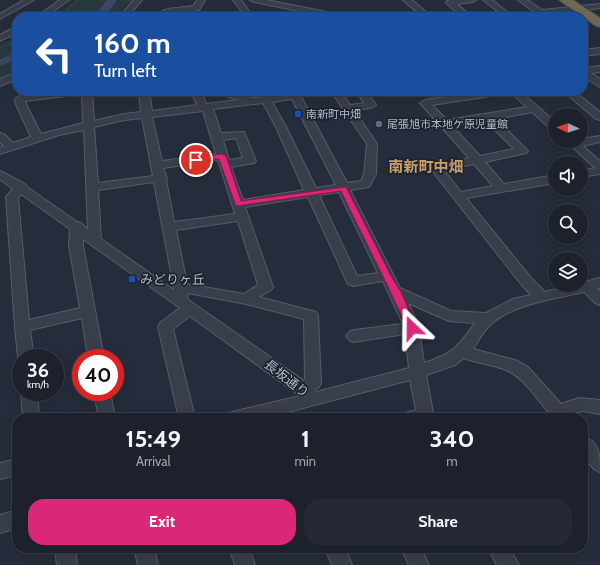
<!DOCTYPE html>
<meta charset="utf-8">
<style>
:root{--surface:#1c212c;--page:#252934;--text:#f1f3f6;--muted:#a0a3a9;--line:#3a3e48;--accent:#db2777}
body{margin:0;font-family:Cabin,"Noto Sans JP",sans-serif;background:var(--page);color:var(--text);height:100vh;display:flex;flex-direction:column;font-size:15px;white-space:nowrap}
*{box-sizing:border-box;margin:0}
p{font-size:13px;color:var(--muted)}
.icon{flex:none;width:22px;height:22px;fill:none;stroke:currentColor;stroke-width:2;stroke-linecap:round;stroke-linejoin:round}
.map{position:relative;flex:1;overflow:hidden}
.details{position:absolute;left:12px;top:413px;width:576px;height:140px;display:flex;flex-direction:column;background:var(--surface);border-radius:16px;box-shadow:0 4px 16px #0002,0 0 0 1px var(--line)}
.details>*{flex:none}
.banner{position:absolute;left:12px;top:12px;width:576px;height:84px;border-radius:16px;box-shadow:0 4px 16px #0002,0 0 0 1px var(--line);background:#1a4fa0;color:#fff;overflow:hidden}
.needle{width:26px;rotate:273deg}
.tools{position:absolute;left:548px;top:108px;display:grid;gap:8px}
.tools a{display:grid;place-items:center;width:40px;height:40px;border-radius:50%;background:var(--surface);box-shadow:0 4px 16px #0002,0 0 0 1px var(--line);font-size:20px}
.speed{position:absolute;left:12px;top:349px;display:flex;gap:8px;font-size:20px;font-weight:700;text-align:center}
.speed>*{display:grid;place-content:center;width:52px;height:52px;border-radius:50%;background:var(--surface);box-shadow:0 4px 16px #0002,0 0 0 1px var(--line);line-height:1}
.speed small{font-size:10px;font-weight:400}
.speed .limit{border:6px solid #d22;background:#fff;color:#111}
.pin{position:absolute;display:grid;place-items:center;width:34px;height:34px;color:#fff;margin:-17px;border:2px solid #fff;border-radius:50%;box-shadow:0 1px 4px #0007}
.me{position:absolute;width:44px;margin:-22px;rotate:337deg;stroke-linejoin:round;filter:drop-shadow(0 0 3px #0008)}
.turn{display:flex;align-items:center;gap:14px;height:84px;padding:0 16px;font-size:18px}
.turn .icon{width:52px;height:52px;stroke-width:2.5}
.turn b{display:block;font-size:28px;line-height:34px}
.eta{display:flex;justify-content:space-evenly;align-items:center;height:68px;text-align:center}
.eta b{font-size:24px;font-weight:800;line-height:28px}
.action{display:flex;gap:8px;margin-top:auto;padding:8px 16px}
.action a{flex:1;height:46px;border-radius:16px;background:var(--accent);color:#fff;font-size:16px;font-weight:800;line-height:46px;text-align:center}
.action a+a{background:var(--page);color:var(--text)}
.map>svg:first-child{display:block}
.green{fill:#28393d}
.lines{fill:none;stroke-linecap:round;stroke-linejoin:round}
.river{fill:#3c4863;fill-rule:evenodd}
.minor-casing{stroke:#575c69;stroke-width:2}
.highway-casing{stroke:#444956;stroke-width:2}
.path{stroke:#455459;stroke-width:1;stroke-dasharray:2 2;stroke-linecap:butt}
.minor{fill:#393e4b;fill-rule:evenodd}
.highway{fill:#716956;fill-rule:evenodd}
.route{fill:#db2777;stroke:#8e194d}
.transit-dot{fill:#1a4fb4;stroke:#1e2330;stroke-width:1.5}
.service-dot{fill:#5c6f8a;stroke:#1e2330;stroke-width:1.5}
.labels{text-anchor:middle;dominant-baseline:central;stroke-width:3.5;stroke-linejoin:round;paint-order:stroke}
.far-poi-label{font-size:11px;fill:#b4b9c7;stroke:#1e2330;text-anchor:start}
.poi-label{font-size:13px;fill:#b4b9c7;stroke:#1e2330;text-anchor:start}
.street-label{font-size:13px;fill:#b4b9c7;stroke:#1e2330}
.quarter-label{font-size:15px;font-weight:bold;fill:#cc9f6a;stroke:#1e2330}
</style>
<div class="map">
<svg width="600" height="565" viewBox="0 0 600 565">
<rect width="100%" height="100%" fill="#252c3b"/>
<path class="green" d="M75,0H133L111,17H54Z
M17,38V71L0,79V44Z"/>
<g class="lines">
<path class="river" d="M107,0H117C108,13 105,17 89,17L99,10Z
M17,52V59L0,66V59Z"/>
<g class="minor-casing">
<path id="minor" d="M24,0H34L0,19V14Z
M60,0H69L45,17H36Z
M134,0H142L127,17H119Z
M197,0H205L199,10C189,12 171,18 162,11C168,7 185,8 193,6Z
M233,0H241L253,17H218L222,15L242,12Z
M250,0H266L342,15L346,17H329L254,2Z
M403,0H412L432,17H423Z
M449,0H476L472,2L457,4L472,17H463L447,4L446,2Z
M483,0H492L514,17H505Z
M518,0H527L542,10L600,4V8L548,15L550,17H541Z
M17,26V32L0,41V35Z
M600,48V54L583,56V50Z
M600,66V72L591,73L600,79V87L583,76V68Z
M17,72V79L0,86V79Z
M59,91H92L94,121L124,114L141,112L139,91H149L152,111L197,105L191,91H201L206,104L238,100L217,93L215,91H230L253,98L289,94L288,91H298L347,183L361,181L364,174L367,144L331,91H341L350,105L364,103L356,91H366L376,105L371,108L354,110L377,144L376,174L369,187L350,190L400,288L451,311L486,313L513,299L531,295L521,284L430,168L432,166L469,158L420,103L425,100L485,91H509L504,94L432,105L447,120L527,107L509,91H520L555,122V130L551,129L532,112L496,119L528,151L526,153L485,162L504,184L555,175V183L466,198L531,278L545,292L572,285H581V283L600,278V288H597L600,291V305L595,303L584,292C554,299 511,304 489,326C483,332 478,341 473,349L515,360L528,367L561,404L579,398L600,400V414L583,411L570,414L571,418H553C540,403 524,377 506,370C493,364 478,364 464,358L455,365L426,375L434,418H403L405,413L416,410L410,380L265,418H228L230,413L236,411L300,396L190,316L173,329L195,418H179L158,327L160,323L180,308L83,239V246L104,358H88L82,318L30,330L34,358H21L20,362L18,358L15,327L6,197L13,189L0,179V171L25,184L27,187L77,222L81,223L88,230L84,130L59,135L0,154V147L4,146L0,142V133L4,134L13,143L31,137L15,102L16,98L21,95ZM82,94L83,123L41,134L25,102V101ZM292,99L336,185L316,188L286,127L272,102ZM263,103L276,127L304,190L243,200L231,167L254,163L256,161L244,132L221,133L213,109ZM203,111L216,154L162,161L152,117ZM142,118L153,176L98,183L94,127L124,120ZM485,120L514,149L480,156L452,126ZM236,138L243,158L229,160L223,140ZM218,160L235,214L174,222L166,180L167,178L163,168ZM474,164L493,186L461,192L444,170ZM154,182L174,288V290L101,239L98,190ZM339,192L378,273L357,276L319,195ZM21,194L70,229L69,246L80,308L29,320L18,198ZM308,197L348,284L353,286L383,281L403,324L354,330L349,332L346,336L349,340L354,342L405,334L409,368L316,392L314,389L319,387L321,383L318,316L316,312L259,297L271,290L273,287L245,207ZM238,221L258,285L244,294L187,284L176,230ZM188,293L246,304L304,319L305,379L303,380L187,299ZM408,303L449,321L475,323C457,348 454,353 424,363L418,324Z
M563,91H574L600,112V120L596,119Z
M600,136V142L583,146L600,161V174L581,177V171L595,168L566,141H581V139Z
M21,392H37L39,418H23Z
M94,392H110L115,418H99Z
M583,436C600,442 600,456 600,472L594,469L583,456Z
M17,459V475L0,479V463Z
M17,510V528L0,533V515Z
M55,548H75L77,565H57Z
M134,548H154L158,565H138Z
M229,548H249L255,565H235Z
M325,548H345L352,565H332Z
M401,548H421L429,565H409Z
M488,548H509L519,565H497Z"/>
</g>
<g class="highway-casing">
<path id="highway" d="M559,0H573L600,18V27L596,26Z"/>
</g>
<path class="path" d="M58,17L79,0
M0,48L17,41"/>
<use href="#minor" class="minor"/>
<use href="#highway" class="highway"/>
</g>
<path class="route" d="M222,154L226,156L241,201L346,187L391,276L401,292L417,328L415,331H408L407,328C387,282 363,237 341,191L236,206L219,159L196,162L193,160L196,157Z"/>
<g class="transit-dot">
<rect x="294" y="110" width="8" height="8" rx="2"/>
<rect x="128" y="275" width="8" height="8" rx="2"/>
</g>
<circle class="service-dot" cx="379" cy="124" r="4"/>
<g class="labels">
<g class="far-poi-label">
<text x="306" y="114">南新町中畑</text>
<text x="387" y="124">尾張旭市本地ケ原児童館</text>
</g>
<g class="poi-label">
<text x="140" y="279">みどりヶ丘</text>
</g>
<g class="street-label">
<text transform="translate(287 378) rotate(38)">長坂通り</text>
</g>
<g class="quarter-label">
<text x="426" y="167">南新町中畑</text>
</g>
</g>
</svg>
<div class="tools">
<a><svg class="needle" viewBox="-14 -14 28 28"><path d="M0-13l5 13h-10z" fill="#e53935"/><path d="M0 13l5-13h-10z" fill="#a0a3a9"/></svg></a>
<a><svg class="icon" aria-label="sound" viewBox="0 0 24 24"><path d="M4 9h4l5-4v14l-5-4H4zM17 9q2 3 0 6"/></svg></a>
<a><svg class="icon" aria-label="search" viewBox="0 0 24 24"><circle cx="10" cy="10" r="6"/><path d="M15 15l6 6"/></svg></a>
<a><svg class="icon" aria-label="layers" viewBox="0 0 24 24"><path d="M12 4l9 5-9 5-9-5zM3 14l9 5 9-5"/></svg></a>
</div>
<div class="speed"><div>36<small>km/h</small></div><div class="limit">40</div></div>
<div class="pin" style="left:196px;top:160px;background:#d93025"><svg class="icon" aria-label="arrive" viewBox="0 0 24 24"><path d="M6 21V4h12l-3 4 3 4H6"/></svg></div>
<svg class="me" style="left:412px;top:328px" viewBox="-20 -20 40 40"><path d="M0-17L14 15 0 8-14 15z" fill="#db2777" stroke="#fff" stroke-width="4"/></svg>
<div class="banner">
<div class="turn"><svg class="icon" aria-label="left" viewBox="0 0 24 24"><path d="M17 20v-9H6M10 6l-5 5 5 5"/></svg><div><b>160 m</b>Turn left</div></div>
</div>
<section class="details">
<div class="eta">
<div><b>15:49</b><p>Arrival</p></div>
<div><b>1</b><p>min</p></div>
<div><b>340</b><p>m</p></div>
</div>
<div class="action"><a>Exit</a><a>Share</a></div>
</section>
</div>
